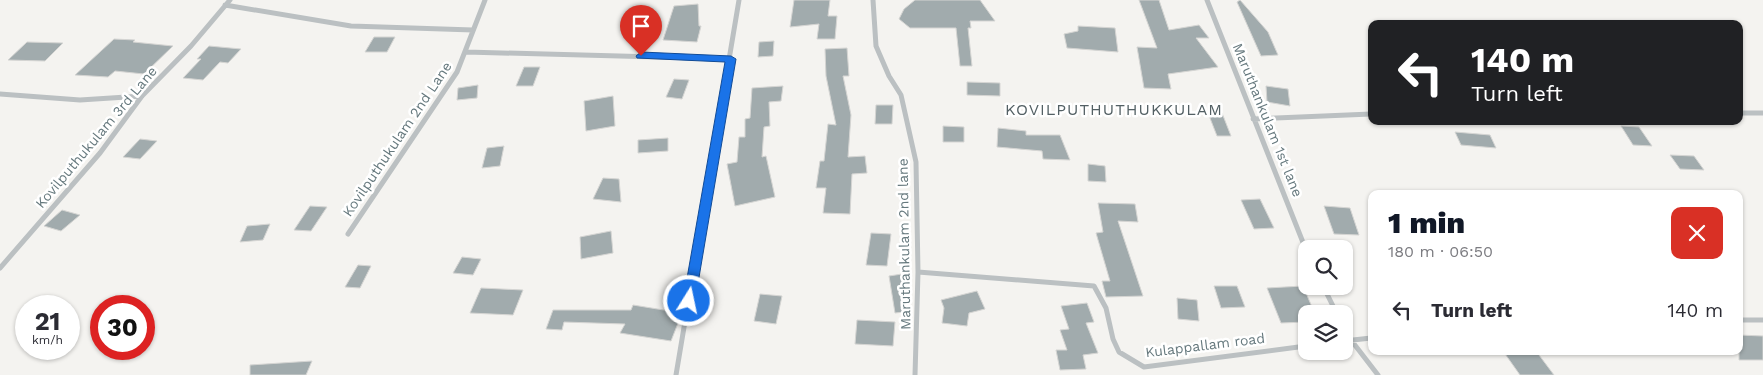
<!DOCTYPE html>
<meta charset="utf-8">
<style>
:root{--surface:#fff;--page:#f7f7f7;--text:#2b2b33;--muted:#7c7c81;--accent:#111827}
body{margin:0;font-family:"Work Sans",sans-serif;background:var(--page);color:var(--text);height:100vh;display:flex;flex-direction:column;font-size:19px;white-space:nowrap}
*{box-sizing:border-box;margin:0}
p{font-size:16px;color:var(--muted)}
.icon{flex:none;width:28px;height:28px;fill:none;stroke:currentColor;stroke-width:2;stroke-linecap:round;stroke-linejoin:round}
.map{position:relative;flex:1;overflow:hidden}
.side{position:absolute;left:1368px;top:190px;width:375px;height:165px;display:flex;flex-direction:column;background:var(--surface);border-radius:10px;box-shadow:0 1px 4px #0004}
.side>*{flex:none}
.guide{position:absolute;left:1368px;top:20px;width:375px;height:105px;border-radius:10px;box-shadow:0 1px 4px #0004;background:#202124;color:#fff;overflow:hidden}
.tools{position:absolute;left:1298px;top:240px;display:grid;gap:10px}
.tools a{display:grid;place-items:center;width:55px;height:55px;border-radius:10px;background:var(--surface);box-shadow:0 1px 4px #0004;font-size:25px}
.speed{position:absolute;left:15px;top:295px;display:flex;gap:10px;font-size:25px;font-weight:700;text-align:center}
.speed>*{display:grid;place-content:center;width:65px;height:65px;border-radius:50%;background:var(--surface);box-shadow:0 1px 4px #0004;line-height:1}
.speed small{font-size:12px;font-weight:400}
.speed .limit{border:8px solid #d22;background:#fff;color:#111}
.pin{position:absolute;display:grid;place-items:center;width:42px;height:42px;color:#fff;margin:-51px -21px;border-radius:50% 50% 50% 0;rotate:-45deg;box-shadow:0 0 5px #0007}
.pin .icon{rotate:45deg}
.me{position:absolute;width:55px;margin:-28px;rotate:10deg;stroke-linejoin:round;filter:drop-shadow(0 0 4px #0008)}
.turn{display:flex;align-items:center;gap:18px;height:105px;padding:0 20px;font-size:22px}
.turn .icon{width:65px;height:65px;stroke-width:2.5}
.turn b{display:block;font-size:35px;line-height:42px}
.round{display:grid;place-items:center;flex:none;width:52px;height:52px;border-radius:10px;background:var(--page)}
.headline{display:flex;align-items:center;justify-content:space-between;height:85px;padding:0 20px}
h1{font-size:30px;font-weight:800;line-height:38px;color:var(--accent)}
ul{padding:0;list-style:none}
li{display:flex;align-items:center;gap:15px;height:70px;padding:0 20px}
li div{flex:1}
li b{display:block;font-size:19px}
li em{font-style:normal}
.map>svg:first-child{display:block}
.building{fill:#a1abad;stroke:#d5d5d3}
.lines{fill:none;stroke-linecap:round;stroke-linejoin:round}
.minor{stroke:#bbc0c2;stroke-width:5}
.route{fill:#1a73e8;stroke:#114b97}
.labels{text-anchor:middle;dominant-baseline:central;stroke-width:5;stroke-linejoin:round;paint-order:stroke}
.street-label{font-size:14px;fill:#66797e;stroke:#fff}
.quarter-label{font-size:16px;letter-spacing:1px;fill:#536064;stroke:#fff}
</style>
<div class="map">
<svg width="1763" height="375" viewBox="0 0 1763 375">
<rect width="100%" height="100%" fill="#f4f3f0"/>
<path class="building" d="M794,0H830L828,16H837L835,39H817L819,24L790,27Z
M915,0H980L995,21H970L971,28H968L972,66H960L956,28H910L899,19L904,9Z
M1139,0H1159L1169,30L1199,25L1209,38H1196L1218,67L1168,74L1171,89L1144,88L1137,47L1157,48Z
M1240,0L1268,32L1278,55L1261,56L1237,2Z
M698,4L699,26H701L697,42L663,40L674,6Z
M1078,26L1115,28L1118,52L1067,48L1064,34L1078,31Z
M374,37H395L387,52H365Z
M114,39L135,40L133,42L173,46L144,74L115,71L108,77L75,75Z
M774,41L773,56L758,57L759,42Z
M27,42L63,43L45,61L8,60Z
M209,46L241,49L228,63L220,62L203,80L183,78L201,59H197Z
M847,48L849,76H843L851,115L848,157L865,156L867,173L852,174L850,214L823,213L826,188H816L820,161H824L828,124L836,125L826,76L825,49Z
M524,67H540L533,86H516Z
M674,79L689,80L682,99L666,97Z
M967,82L1000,83V96L967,95Z
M478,85L477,98L457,100L458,88Z
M783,86L781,101L769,102L770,126L764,127L762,157L766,156L775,197L735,206L727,164L737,162L739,137H745V119L750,118L752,88Z
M1266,86L1288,89L1290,106L1267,102Z
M613,96L615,126L586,131L584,101Z
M876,105H893L892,124H875Z
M1208,113H1222L1231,136H1217Z
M943,126L964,127V142H943Z
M1621,126L1639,127L1652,146L1633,145Z
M998,128L1026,131V135H1060L1070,160L1043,159L1042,151L997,147Z
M1455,132L1490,135L1496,148L1461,145Z
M668,138V151L638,153V140Z
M140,139L157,141L140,159L123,157Z
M504,146L500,166L482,168L487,148Z
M1670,155L1694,156L1704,170L1680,169Z
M1088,164L1105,166L1106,182L1088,181Z
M603,178L619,179L621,202L593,199Z
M1260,199L1274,228L1254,229L1241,200Z
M1098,203L1135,204L1138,222L1118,221L1143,296L1106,297L1102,281H1110L1096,233L1103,232Z
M310,206L327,207L311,231L294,230Z
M1324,206L1350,208L1359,235L1334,234Z
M62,210L80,215L61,231L44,226Z
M270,224L263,240L240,242L247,226Z
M611,231L613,253L581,259L580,237Z
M871,233L891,234L887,266L866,265Z
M462,257L481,259L473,275L453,273Z
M358,265L371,266L360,288L345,287Z
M902,274L904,312L895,313L889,276Z
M1214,286H1237L1245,307L1221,308Z
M1303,286L1315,314H1306V322L1281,323L1267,288Z
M481,288L523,290L513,315L470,313Z
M977,291L985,309L969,313L967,326L942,323L944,308L941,300Z
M760,294L782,296L776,324L754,321Z
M1177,298L1197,300L1199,321L1178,319Z
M1087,303L1094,322L1086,323L1098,353L1083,355L1086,369L1060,370L1056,350H1067L1060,330L1069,329L1061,306Z
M633,305L682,313L671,341L620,333L625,324L564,322L562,330L546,329L553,310H631Z
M857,320L895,322L893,346L855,344Z
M1739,335L1763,336V360H1739Z
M1503,351H1536L1554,375H1520Z
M312,361L306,375H250V365Z"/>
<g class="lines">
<path class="minor" d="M873,0L876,46L889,76L901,95L916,162L918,272L915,375
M1207,0L1306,250
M225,5L351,26L473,30
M466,52L731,59
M0,94L80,100L142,96
M1739,113H1763
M1253,119L1371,114
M348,234L457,72L485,0
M0,268L100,153L142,96L191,46L230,0
M918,272L1094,286L1106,308L1113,339L1119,352L1144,367L1306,346
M1323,286L1337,314
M1739,320H1763
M1344,327L1351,340L1378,375
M1344,341L1371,338
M676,375L739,0"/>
</g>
<path class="route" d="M641,52L731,56L736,59L695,301L689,306L683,301L725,62L637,58L636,56Z"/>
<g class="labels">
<g class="street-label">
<text transform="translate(1268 120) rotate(68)">Maruthankulam 1st lane</text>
<text transform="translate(96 137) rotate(-50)">Kovilputhukulam 3rd Lane</text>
<text transform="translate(397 139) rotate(-56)">Kovilputhukulam 2nd Lane</text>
<text transform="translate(904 244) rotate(-91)">Maruthankulam 2nd lane</text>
<text transform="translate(1205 345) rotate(-7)">Kulappallam road</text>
</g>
<g class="quarter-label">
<text x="1114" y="109">KOVILPUTHUTHUKKULAM</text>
</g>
</g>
</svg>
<div class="tools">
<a><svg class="icon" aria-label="search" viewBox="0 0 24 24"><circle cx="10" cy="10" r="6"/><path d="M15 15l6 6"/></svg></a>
<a><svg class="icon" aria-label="layers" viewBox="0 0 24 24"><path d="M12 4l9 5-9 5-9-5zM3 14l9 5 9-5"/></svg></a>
</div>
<div class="speed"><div>21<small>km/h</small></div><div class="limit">30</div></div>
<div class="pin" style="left:641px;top:56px;background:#d93025"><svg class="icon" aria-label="arrive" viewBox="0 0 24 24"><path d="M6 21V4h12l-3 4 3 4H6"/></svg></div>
<svg class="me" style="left:689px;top:301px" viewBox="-20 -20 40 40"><circle r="17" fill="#1a73e8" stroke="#fff" stroke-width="3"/><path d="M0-11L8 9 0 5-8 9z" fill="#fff"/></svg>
<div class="guide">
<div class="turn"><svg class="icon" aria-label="left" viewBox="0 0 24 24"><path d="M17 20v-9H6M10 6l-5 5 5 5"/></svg><div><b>140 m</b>Turn left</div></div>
</div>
<section class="side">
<div class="headline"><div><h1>1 min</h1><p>180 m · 06:50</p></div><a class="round" style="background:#d93025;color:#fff"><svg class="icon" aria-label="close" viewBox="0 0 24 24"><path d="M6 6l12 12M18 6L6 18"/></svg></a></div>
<ul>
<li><svg class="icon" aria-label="left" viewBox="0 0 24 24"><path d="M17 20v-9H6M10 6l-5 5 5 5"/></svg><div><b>Turn left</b></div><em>140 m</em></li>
</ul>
</section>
</div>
